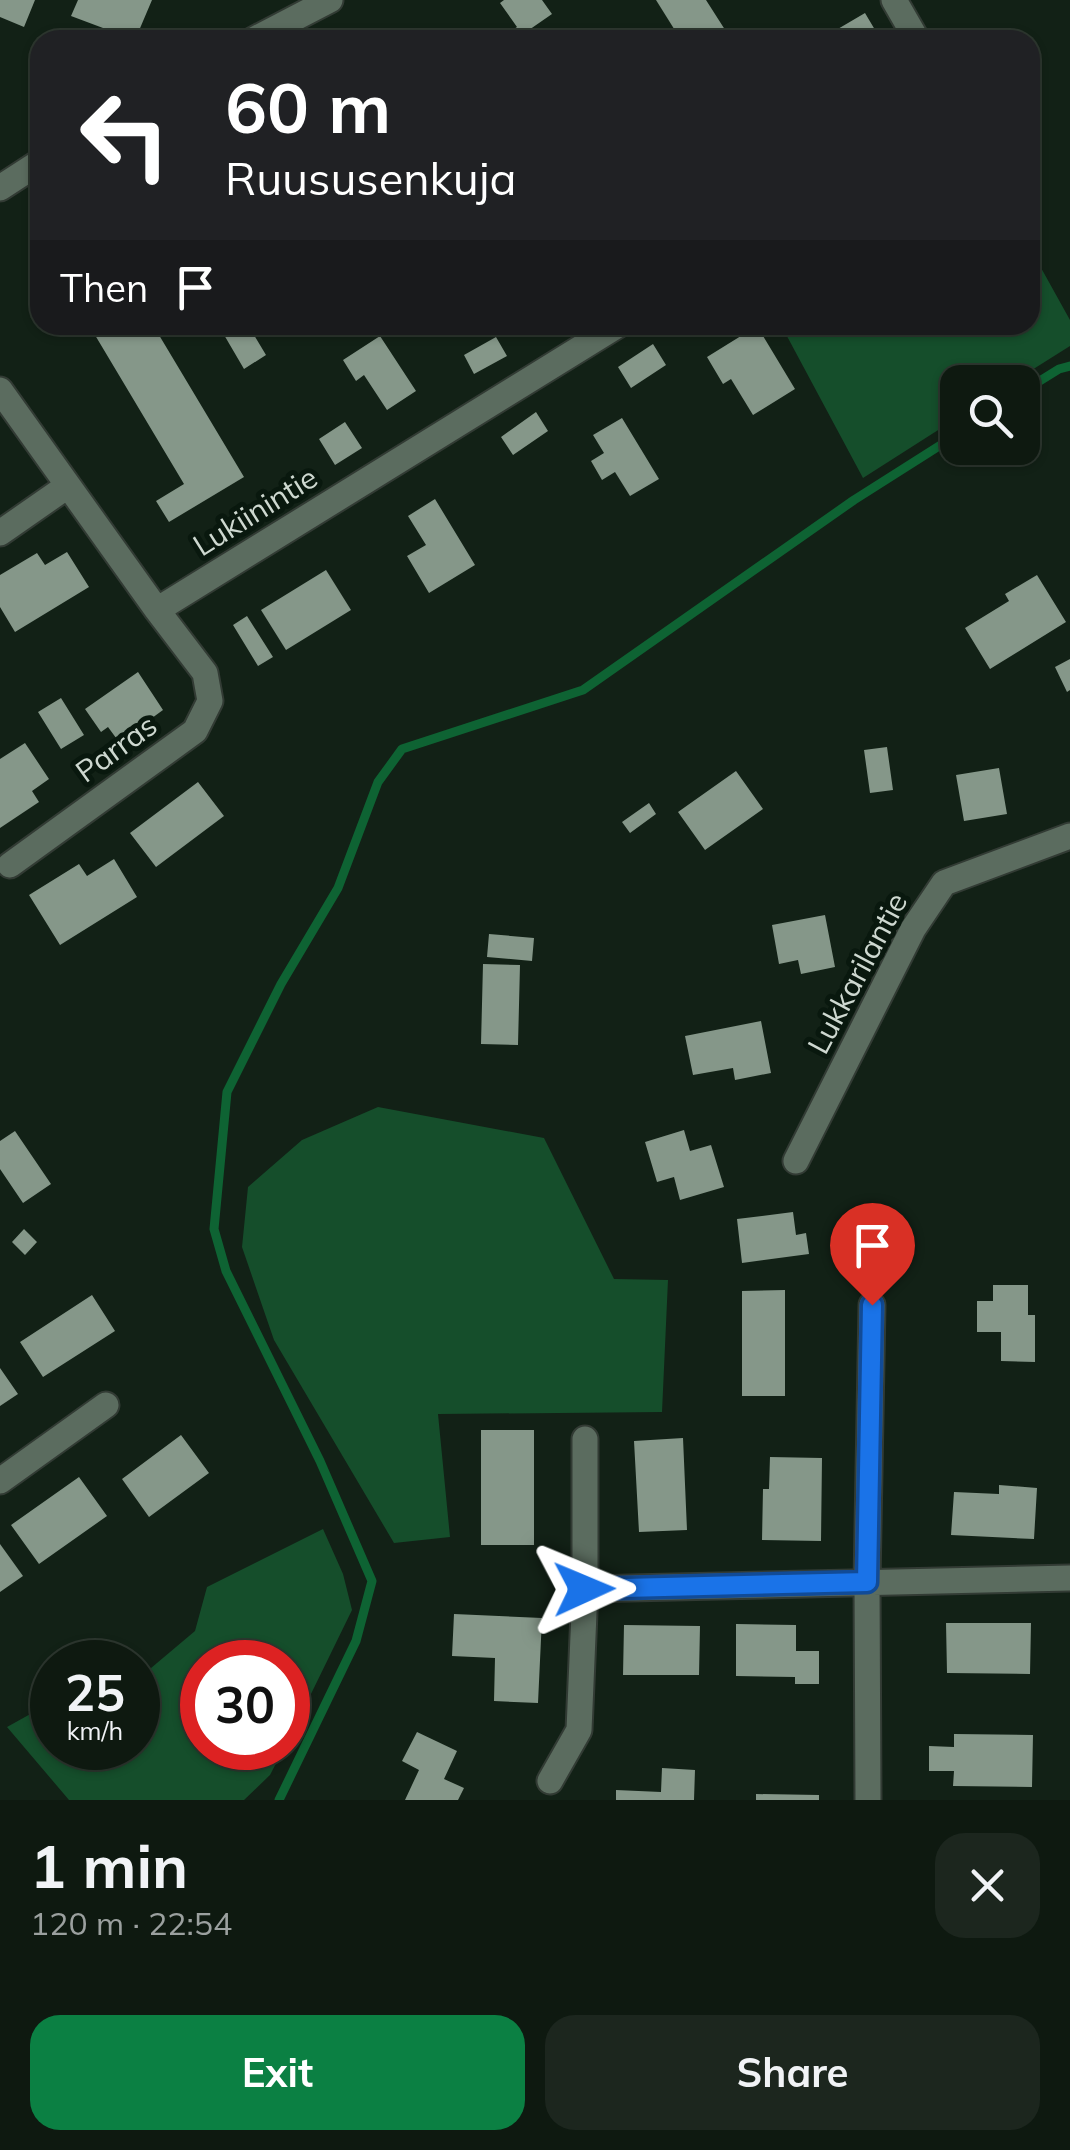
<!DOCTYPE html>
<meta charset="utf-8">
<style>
:root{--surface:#0e1910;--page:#1c261e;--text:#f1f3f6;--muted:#9ba09f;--line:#2e3830;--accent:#0b8043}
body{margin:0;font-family:Mulish,sans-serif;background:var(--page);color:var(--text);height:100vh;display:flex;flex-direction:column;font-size:38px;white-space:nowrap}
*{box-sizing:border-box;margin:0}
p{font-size:32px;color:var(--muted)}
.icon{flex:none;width:55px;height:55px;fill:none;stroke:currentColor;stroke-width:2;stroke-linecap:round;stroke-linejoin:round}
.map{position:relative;height:1800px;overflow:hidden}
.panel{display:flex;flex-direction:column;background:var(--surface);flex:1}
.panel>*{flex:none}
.top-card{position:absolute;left:30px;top:30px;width:1010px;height:305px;border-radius:30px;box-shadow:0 2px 8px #0004,0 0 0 2px var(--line);background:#202124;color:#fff;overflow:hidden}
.buttons{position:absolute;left:940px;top:365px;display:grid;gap:20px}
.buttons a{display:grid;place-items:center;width:100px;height:100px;border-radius:20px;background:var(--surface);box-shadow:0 2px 8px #0004,0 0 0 2px var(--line);font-size:50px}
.speed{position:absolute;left:30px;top:1640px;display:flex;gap:20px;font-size:50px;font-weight:700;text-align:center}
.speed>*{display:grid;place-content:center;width:130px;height:130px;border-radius:50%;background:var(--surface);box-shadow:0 2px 8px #0004,0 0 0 2px var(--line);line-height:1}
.speed small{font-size:25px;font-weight:400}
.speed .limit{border:15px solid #d22;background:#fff;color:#111}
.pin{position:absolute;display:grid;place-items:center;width:85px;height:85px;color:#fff;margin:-102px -42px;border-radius:50% 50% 50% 0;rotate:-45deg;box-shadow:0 0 10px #0007}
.pin .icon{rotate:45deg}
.me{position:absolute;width:110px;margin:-55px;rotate:89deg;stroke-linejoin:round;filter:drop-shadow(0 0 8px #0008)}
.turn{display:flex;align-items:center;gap:35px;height:210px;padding:0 30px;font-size:45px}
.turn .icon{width:130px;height:130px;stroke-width:2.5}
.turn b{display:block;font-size:70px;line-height:85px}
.then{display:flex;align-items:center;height:95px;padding:0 30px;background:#0003;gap:20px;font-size:38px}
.round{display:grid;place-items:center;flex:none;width:105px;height:105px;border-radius:30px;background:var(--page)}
.summary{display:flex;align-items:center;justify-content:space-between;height:170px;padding:0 30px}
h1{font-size:60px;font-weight:700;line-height:75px}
.button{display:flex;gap:20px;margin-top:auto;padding:20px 30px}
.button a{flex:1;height:115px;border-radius:30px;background:var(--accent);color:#fff;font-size:40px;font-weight:700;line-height:115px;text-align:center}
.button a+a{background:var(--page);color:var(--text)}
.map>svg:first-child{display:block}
.green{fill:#154e2b}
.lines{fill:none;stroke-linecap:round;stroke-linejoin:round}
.stream{stroke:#0e6333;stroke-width:9}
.building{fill:#859789}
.minor-casing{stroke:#323b34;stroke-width:29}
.secondary-casing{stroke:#323b34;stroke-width:29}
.minor{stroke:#5b6c5f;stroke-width:25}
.secondary{stroke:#5b6c5f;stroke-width:25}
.route-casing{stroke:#114b97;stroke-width:25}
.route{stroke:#1a73e8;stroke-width:18}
.labels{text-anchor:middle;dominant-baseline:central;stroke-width:10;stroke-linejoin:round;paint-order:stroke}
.street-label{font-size:30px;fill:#ced8d0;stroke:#09180e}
</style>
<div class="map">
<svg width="1070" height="1800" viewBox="0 0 1070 1800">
<rect width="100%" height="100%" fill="#122116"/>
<path class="green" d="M1030,248L1070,320V346L1013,382H958L957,418L863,478L781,325H1030Z
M378,1107L544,1138L614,1279L668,1280L662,1412L438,1414L450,1537L394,1543L274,1340L242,1247L248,1187L302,1140Z
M323,1529L343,1574L352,1610L288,1741V1662H202V1748H284L270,1775L244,1800H69L7,1727L52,1702V1748H138V1679L195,1631L207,1587Z"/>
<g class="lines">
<path class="stream" d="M1022,392L1059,369L1070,366
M279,1800L356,1641L372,1581L320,1461L226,1271L214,1229L227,1092L281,984L338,888L378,782L402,749L583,690L854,500L958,434"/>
</g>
<path class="building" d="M0,0H35L24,27L0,17Z
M78,0H152L135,40L71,16Z
M504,0H542L552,14L526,32L531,40H506L504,36L517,27L500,3Z
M656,0H706L729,36L723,40H681Z
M865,13L881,40H836L831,33Z
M89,325H153L244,477L169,522L156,501L184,484Z
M225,325H248L266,355L244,369L220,328Z
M757,326L795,389L753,415L731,379L723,384L707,357Z
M380,336L416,391L387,410L364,375L356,381L343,360Z
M496,337L507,356L474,374L464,355Z
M653,344L666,365L631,388L618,367Z
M536,412L548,431L513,455L501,437Z
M622,418L659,479L630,496L615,472L602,480L591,461L604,453L593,435Z
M345,422L362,448L335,465L319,439Z
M435,499L475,565L429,593L407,556L426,545L408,516Z
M67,552L89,587L15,632L0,607V575L37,553L45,565Z
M326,570L351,610L286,650L261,610Z
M1037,575L1066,622L990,669L965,628L1009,601L1005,594Z
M247,616L273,657L258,666L233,625Z
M1070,659V690L1067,692L1055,667Z
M138,672L163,710L119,742L108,727L101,732L85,709Z
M61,698L84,735L61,749L38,712Z
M25,743L49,779L32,791L39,802L0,828V759Z
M887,747L893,790L870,793L864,750Z
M999,768L1007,814L964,821L956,775Z
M736,771L763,809L705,850L678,812Z
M198,782L224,816L156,867L130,833Z
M649,803L656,814L630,833L622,822Z
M114,859L137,897L60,945L29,895L79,864L87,876Z
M825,915L835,967L801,974L798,960L779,964L772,925Z
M489,934L534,938L532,961L487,957Z
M483,964L520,965L518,1045L481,1044Z
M761,1021L771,1073L735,1080L733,1068L693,1075L685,1036Z
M684,1130L690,1151L711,1145L724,1187L680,1200L674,1177L657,1182L645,1142Z
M15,1131L51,1184L23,1203L0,1169V1141Z
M793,1212L796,1235L806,1233L809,1254L742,1263L737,1219Z
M24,1229L37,1242L25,1255L12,1242Z
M993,1285H1028V1315H1035V1362L1001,1361V1332H977V1301H993Z
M785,1290V1396H742V1291Z
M92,1295L115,1331L43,1377L20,1342Z
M0,1368L18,1394L0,1406Z
M481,1430H534V1545H481Z
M181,1435L209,1473L149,1517L122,1479Z
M683,1438L687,1530L639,1532L634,1441Z
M770,1457L822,1458L821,1541L762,1540L763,1489H769Z
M79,1477L107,1516L39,1564L11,1525Z
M999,1485L1037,1488L1034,1539L951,1535L954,1492L999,1494Z
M0,1544L23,1576L0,1592Z
M454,1614L542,1618L538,1703L494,1701L495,1658L452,1656Z
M946,1623H1031L1030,1674L947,1673Z
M736,1624L796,1625V1651H819V1684H795V1677L736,1676Z
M624,1625L700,1626L699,1675H623Z
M417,1732L457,1751L444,1779L464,1788L458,1800H405L419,1770L402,1761Z
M954,1734L1033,1735L1032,1787L953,1786L954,1771H929V1746L954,1747Z
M662,1768L695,1770L694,1800H616V1790L661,1792Z
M756,1794L819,1795V1800H756Z"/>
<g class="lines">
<g class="minor-casing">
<path id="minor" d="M894,0L917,40
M0,390L157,610L618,325
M0,533L66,487
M10,865L195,731L210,701L205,673L157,610
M796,1161L913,929L944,883L1070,836
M585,1439V1589L1070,1578
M0,1481L106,1405
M550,1781L579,1730L585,1589
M868,1800L867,1582L872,1305"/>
</g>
<g class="secondary-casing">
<path id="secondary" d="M253,40L330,0
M0,188L40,162"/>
</g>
<use href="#minor" class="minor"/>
<use href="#secondary" class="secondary"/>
</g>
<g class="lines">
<g class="route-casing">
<path id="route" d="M584,1589L867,1582L872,1305"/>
</g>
<use href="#route" class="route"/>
</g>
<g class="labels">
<g class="street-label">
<text transform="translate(255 511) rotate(-32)">Lukiinintie</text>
<text transform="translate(116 748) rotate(-36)">Parras</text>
<text transform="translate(857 973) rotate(-62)">Lukkarilantie</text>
</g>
</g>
</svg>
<div class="buttons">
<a><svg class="icon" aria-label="search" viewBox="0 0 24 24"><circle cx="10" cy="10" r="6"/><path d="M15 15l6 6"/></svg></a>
</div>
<div class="speed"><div>25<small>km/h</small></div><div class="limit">30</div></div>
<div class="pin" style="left:872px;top:1305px;background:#d93025"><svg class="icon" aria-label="arrive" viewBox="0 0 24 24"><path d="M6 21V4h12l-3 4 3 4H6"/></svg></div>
<svg class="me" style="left:584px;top:1589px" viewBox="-20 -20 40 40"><path d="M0-17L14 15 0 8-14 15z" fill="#1a73e8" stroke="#fff" stroke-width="4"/></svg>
<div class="top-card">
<div class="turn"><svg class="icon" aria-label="left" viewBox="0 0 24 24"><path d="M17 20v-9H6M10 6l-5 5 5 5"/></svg><div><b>60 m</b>Ruususenkuja</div></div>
<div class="then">Then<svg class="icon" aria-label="arrive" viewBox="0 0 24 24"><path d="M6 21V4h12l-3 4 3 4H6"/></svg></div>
</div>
</div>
<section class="panel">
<div class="summary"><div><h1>1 min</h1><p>120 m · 22:54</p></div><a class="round"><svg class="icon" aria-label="close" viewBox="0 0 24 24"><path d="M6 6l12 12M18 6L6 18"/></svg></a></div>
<div class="button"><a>Exit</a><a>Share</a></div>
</section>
